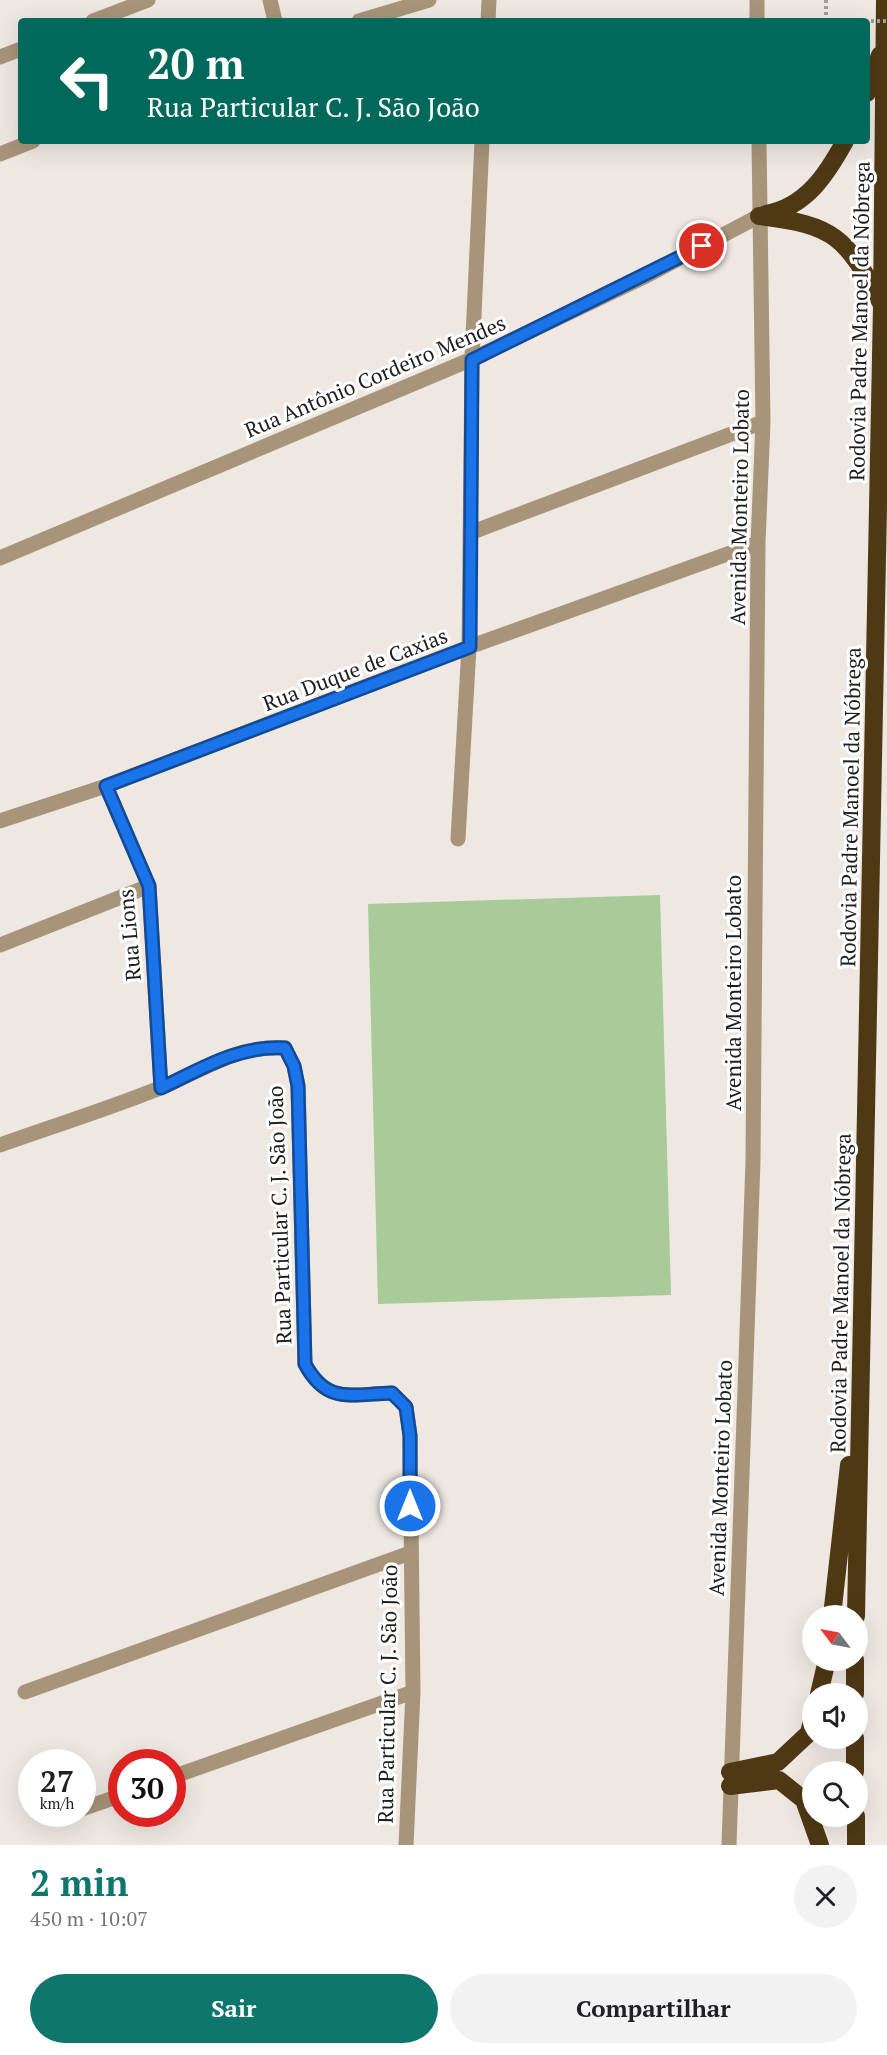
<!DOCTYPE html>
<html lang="pt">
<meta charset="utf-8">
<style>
:root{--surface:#fff;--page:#f2f2f2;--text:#202124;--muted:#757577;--accent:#0f766e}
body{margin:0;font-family:"PT Serif",serif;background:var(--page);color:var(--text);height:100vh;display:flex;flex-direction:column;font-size:22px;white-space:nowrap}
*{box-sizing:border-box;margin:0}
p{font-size:20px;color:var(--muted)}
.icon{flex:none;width:33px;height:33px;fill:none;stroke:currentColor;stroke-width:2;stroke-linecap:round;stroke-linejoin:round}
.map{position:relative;height:1845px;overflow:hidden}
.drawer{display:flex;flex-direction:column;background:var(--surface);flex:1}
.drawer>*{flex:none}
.banner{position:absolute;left:18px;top:18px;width:852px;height:126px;border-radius:6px;box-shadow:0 6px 24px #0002;background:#00695c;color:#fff;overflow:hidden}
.needle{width:39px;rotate:302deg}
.buttons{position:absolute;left:802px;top:1605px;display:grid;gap:12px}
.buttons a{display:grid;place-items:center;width:66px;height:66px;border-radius:50%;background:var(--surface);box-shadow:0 6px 24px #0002;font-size:30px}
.speed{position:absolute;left:18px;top:1749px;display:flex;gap:12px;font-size:30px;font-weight:700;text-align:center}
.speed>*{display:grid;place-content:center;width:78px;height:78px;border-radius:50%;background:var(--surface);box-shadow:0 6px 24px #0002;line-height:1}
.speed small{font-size:15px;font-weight:400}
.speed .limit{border:9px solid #d22;background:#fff;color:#111}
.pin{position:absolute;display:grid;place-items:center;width:51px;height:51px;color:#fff;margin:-26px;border:3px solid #fff;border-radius:50%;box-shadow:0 2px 6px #0007}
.me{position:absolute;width:66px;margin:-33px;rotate:0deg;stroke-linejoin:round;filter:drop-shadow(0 0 4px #0008)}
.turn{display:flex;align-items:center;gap:21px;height:126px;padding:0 30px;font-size:27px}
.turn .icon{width:78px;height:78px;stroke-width:2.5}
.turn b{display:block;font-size:42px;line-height:51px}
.round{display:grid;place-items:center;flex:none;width:63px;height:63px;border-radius:32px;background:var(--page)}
.overview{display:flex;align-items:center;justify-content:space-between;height:102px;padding:0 30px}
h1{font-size:36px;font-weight:600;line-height:45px;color:var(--accent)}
.cta{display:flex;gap:12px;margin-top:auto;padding:12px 30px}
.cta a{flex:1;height:69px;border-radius:36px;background:var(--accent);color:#fff;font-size:24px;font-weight:600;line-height:69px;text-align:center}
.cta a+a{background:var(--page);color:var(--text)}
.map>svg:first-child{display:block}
.green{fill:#a9ca99}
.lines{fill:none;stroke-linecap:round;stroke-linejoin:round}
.minor{stroke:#a79479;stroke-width:15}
.highway{stroke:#4f3915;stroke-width:18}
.path-bridge{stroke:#a29d98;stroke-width:4;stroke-dasharray:3 3;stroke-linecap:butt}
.route-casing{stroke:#114b97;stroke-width:15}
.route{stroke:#1a73e8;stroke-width:10}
.labels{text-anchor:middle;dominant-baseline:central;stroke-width:6;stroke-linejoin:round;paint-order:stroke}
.street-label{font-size:21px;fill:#201e1c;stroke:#fff}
</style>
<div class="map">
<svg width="887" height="1845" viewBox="0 0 887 1845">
<rect width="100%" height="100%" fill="#efe8e2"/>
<path class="green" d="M660,895L671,1295L378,1304L368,904Z"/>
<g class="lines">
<path class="minor" d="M270,0L275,21
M757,0V21
M93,21L148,0
M359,21L429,0
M488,21L489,0
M0,57L21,49
M0,154L33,141
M470,533L763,422
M0,558L472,359L644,277L759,216
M106,786L149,886L161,1088
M0,821L106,786L469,647L758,543
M458,839L469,647L472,359L482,141
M0,945L149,886
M0,1145C53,1126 108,1109 160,1088C204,1070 236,1045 285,1048L294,1066L298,1086L305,1364C327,1405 351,1394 392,1393L406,1407L410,1435L413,1692L406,1845
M25,1692L410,1553
M172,1777L413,1692
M82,1809L122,1795
M60,1817L70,1814
M729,1845L753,1161L758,543L763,422L759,141"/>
<path class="highway" d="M867,93L880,55
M766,214C806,207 827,174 845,141
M759,216C835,225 846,237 881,303
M832,1616L849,1465
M856,1616L882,306L885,0
M819,1694L827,1660
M855,1694V1660
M855,1738V1772
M730,1772L778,1762L809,1733L813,1717
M730,1786L779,1780L804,1800L820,1845
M856,1816V1845"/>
<path class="path-bridge" d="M826,0V21H887"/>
</g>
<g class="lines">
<g class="route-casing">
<path id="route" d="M410,1506V1436L406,1407L392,1393C351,1394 327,1405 305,1364L298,1086L294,1066L285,1048C239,1045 201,1069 161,1088L149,886L106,786L470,647L472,360L702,246"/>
</g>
<use href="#route" class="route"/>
</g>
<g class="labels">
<g class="street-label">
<text transform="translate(859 321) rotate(-89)">Rodovia Padre Manoel da Nóbrega</text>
<text transform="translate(375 376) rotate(-23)">Rua Antônio Cordeiro Mendes</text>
<text transform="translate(739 507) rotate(-89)">Avenida Monteiro Lobato</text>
<text transform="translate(355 669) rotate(-21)">Rua Duque de Caxias</text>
<text transform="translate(850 807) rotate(-89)">Rodovia Padre Manoel da Nóbrega</text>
<text transform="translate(129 935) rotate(-95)">Rua Lions</text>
<text transform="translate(733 993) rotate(-90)">Avenida Monteiro Lobato</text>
<text transform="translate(279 1215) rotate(-92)">Rua Particular C. J. São João</text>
<text transform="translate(840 1293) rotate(-89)">Rodovia Padre Manoel da Nóbrega</text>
<text transform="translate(720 1478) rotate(-88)">Avenida Monteiro Lobato</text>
<text transform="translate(387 1694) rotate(-89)">Rua Particular C. J. São João</text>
</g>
</g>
</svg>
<div class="buttons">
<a><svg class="needle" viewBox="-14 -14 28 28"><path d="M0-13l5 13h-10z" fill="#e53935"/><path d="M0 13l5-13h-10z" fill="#757577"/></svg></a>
<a><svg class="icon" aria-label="sound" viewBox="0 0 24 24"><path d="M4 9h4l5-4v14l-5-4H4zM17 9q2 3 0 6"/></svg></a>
<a><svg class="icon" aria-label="search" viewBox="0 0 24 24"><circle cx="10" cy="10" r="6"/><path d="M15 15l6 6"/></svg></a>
</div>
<div class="speed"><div>27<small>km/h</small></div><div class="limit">30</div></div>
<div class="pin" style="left:702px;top:246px;background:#d93025"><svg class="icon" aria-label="arrive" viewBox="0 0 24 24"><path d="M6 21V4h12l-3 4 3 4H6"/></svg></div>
<svg class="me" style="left:410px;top:1506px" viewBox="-20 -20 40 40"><circle r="17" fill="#1a73e8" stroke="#fff" stroke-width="3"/><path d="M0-11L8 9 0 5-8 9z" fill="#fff"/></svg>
<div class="banner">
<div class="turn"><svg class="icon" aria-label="left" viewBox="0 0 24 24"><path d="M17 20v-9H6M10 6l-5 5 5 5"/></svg><div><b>20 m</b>Rua Particular C. J. São João</div></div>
</div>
</div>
<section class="drawer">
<div class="overview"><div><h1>2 min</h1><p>450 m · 10:07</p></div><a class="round"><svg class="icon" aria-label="close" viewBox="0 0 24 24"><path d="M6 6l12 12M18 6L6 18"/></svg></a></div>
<div class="cta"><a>Sair</a><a>Compartilhar</a></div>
</section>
